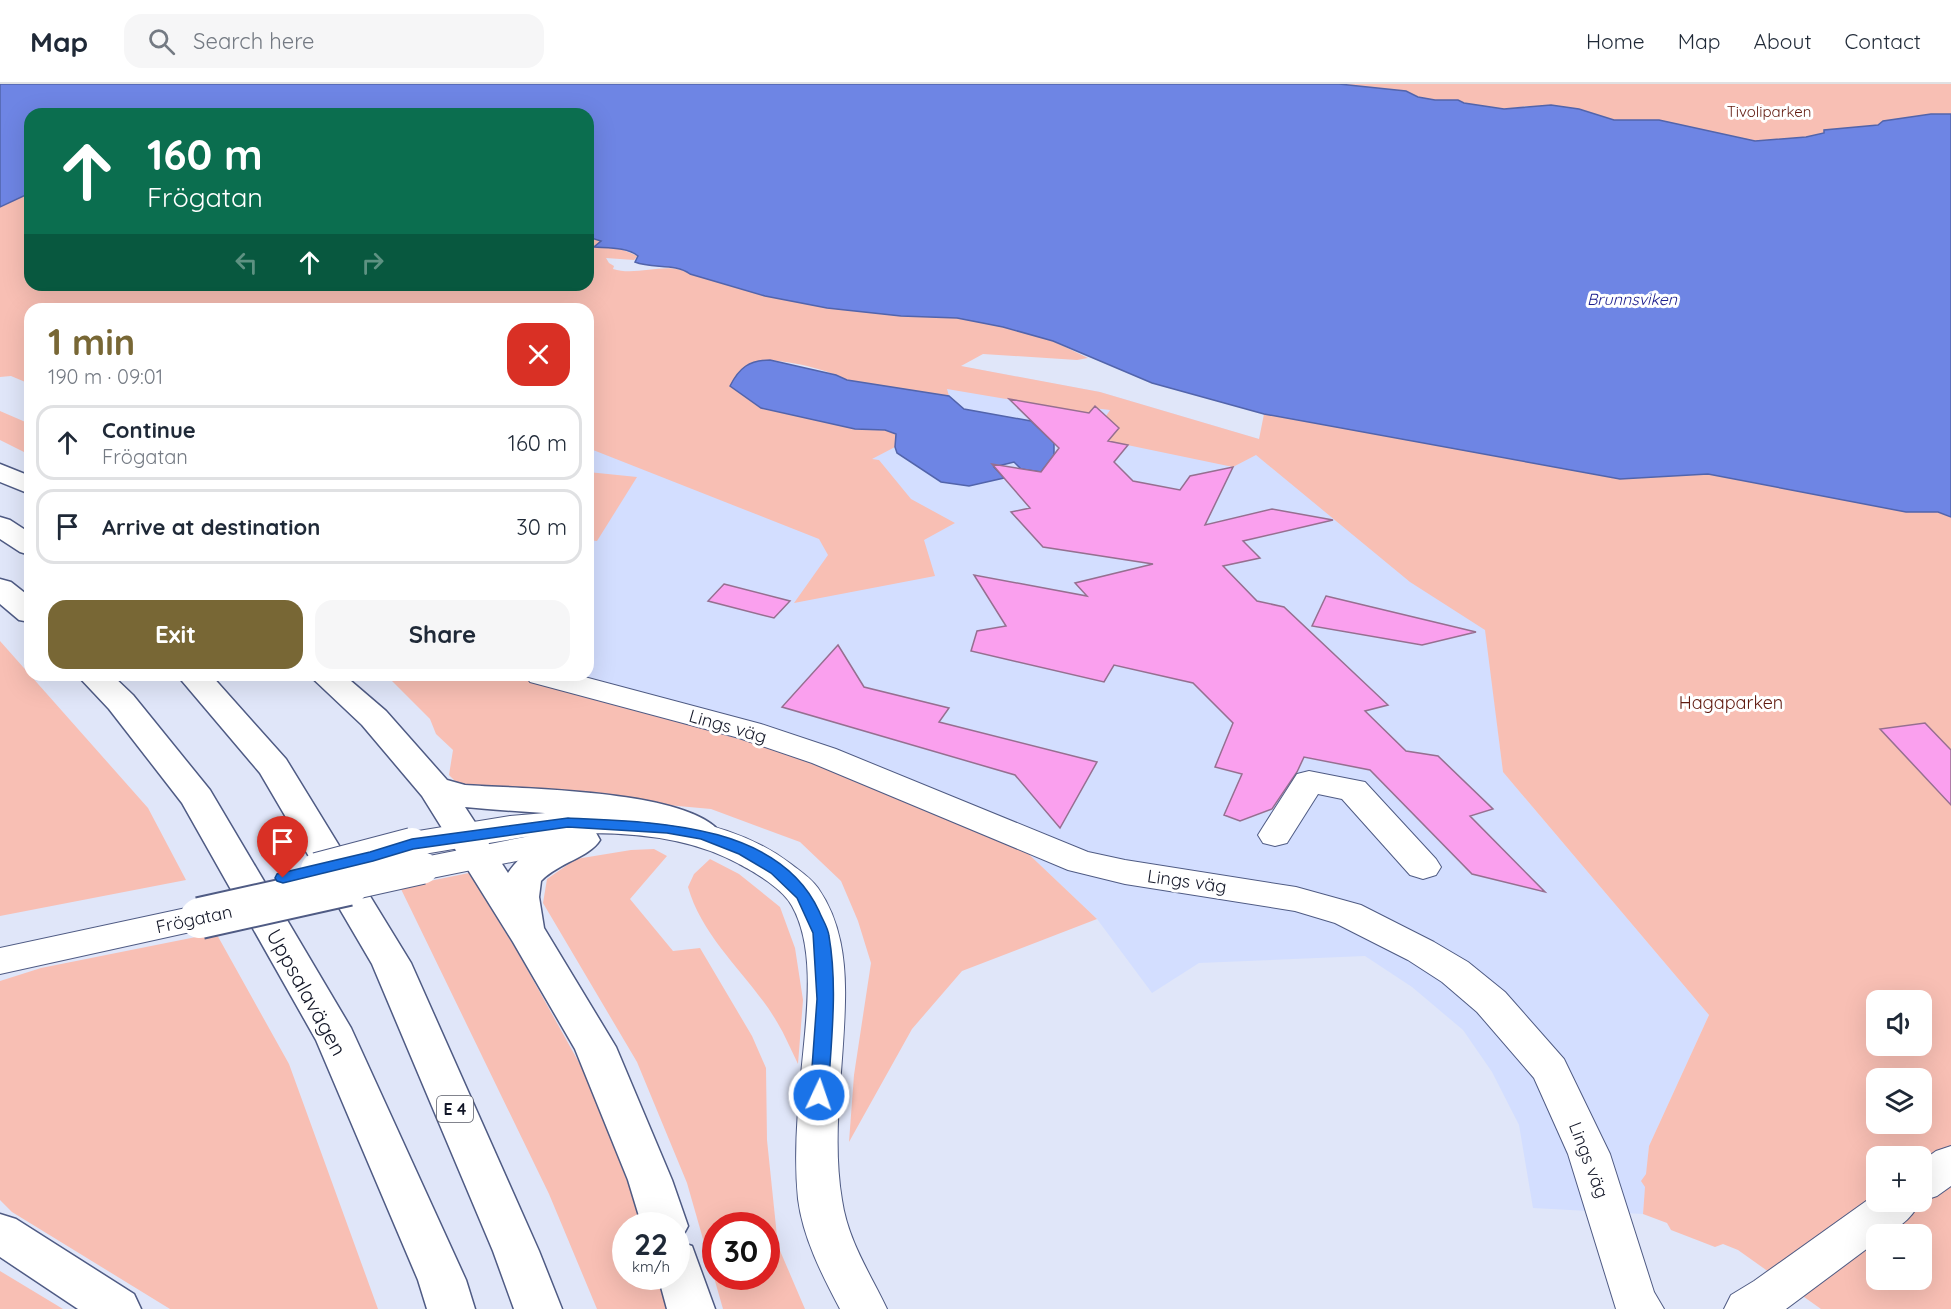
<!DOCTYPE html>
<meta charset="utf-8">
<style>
:root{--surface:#fff;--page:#f6f6f7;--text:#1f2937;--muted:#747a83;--line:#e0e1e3;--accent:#786735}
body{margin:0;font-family:Quicksand,sans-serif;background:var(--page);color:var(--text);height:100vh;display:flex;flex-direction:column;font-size:22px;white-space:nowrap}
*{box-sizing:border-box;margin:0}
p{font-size:20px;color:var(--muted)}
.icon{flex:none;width:33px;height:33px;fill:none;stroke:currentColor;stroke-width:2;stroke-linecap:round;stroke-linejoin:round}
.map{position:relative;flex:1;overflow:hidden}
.drawer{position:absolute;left:24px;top:219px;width:570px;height:378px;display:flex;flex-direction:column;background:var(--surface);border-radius:18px;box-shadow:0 6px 24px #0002}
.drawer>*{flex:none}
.banner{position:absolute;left:24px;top:24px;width:570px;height:183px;border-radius:18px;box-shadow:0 6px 24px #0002;background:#0b6e4f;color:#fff;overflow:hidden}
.controls{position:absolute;left:1866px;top:906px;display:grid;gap:12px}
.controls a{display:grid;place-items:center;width:66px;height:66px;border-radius:12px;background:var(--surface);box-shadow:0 6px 24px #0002;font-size:30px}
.speed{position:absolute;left:612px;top:1128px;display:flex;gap:12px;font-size:30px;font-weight:700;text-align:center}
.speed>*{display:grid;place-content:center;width:78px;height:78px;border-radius:50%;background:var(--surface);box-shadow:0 6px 24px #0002;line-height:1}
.speed small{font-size:15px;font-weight:400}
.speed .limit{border:9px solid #d22;background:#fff;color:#111}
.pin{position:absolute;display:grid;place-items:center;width:51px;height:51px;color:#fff;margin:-62px -26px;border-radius:50% 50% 50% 0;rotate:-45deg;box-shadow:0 0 6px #0007}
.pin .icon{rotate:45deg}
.me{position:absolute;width:66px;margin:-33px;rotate:3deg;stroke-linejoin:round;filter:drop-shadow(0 0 4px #0008)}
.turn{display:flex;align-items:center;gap:21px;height:126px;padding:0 24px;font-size:27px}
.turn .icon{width:78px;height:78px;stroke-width:2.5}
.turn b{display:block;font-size:42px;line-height:51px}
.lanes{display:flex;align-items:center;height:57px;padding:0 24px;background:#0003;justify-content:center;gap:30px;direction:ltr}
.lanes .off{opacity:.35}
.round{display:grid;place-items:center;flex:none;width:63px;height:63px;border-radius:18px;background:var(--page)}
.headline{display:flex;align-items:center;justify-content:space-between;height:102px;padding:0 24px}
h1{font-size:36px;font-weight:700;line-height:45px;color:var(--accent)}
.button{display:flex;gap:12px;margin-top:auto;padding:12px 24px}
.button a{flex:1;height:69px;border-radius:18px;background:var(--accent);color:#fff;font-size:24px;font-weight:700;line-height:69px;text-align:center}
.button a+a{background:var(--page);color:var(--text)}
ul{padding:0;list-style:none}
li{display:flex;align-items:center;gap:18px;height:75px;margin:0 12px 9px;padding:0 12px;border:3px solid var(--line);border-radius:18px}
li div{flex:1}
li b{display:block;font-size:22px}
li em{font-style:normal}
header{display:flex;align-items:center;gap:36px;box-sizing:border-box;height:84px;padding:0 30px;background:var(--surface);border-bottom:2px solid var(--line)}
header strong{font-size:28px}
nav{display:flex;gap:33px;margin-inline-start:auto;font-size:21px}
.search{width:420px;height:54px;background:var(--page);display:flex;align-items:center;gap:15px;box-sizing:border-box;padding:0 21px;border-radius:18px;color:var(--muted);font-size:22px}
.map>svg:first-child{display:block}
.built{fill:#d3deff}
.green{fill:#f8bfb4;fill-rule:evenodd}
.water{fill:#6e85e4;stroke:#5264ab;stroke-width:1.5}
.building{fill:#faa0ee;stroke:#966f90;stroke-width:1.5}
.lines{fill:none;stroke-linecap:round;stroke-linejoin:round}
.minor-casing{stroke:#4f5b84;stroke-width:2}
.highway-casing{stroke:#4f5b84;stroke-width:3}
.minor{fill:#fff;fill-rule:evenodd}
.highway{fill:#fff;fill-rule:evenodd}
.minor-bridge-far1-casing{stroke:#4f5b84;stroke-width:34;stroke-linecap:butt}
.minor-bridge-casing{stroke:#4f5b84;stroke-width:44;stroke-linecap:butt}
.minor-bridge-far1{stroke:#fff;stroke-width:32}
.minor-bridge{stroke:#fff;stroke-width:40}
.route{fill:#1a73e8;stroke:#114b97;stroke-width:1.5}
.labels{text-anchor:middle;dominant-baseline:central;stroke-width:6;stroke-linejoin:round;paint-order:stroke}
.far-park-label{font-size:15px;fill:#611a0f;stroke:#fff}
.far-water-label{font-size:16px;font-style:italic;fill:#1e208e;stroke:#fff}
.shield{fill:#fff;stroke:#595c68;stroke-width:1.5}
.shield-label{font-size:16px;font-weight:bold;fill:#121627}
.park-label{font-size:18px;fill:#611a0f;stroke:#fff}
.street-label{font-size:18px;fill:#121627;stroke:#fff}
.near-street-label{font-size:21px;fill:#121627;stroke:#fff}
</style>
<header>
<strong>Map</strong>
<div class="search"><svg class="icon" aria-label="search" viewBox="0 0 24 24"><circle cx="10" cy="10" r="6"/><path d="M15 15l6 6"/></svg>Search here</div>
<nav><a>Home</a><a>Map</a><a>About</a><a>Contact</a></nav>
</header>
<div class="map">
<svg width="1951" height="1225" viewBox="0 0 1951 1225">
<rect width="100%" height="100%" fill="#e0e6f9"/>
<path class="built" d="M960,282L1100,308L1259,355L1486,546L1503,688L1709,931L1649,1062L1643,1130L1533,1124L1519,1041L1492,988L1463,946L1412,903L1365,872L1199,879L1152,909L1097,835L985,729L575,591H588V335Z"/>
<path class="green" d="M1339,0H1951V30H1931L1883,37L1878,41L1824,46V49L1806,53L1755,57L1659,36H1614L1579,25L1528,22L1504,25L1464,19L1458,16H1435L1418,13L1406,7Z
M30,109V201H588V153L602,157L595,162L618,164L638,172L634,176L606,174L609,179L614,182L613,185C638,193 669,176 690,190L901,232L957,234L1003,243L1053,257L1088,274L1077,276L983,270L961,282L1100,308L1259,355L1264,330L1620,395L1708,390L1906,428H1938L1951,433V1225H1821L1738,1166L1723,1160L1715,1163L1671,1146L1667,1139L1643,1130L1645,1103L1641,1097L1646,1090L1649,1062L1709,931L1503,688L1485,546L1410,498L1256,371L1233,383L1108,357L1119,344L1106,332L1110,326L1093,324L1089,329L947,305L949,312L847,296C823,284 787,276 759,276L855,345L885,346L897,350L895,363L872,375L879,376L911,415L955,439L924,456L935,492L794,519L828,471L819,455L588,364V225H30V300L11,292L0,293V123ZM1876,916H1922V962H1876ZM1876,994H1922V1040H1876ZM1876,1072H1922V1118H1876ZM1876,1150H1922V1196H1876Z
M0,327L30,340V371L0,356Z
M588,388L637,393L597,457L588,456Z
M0,557L148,724L186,796L0,832Z
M386,591H516L777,666L1018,760L1097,835L962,887L912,945L849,1058L854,991L871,879L858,837L841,797L800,758L711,725L460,702L449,691L453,666L436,650L430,635Z
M654,765L667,772L630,815L673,867L700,864L752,952L766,984L767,1056L778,1162L805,1225H723L687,1099L637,978L543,819L547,795L576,775L631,766ZM716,1142H766V1192H716Z
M710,775L739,790L780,823L795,864L803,916L798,980C791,966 785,951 777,938C750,892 703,856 688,803L694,790Z
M469,789L517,867L587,993L644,1141L626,1142V1192L662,1193L672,1225H597L549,1110L400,803Z
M216,849L289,980L378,1225H170L12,1128L0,1116V897L41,884Z
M0,1187L63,1225H0Z"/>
<path class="water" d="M0,0H1339L1406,7L1418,13L1435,16H1458L1464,19L1504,25L1551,21L1579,25L1614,36H1659L1755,57L1806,53L1824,49V46L1878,41L1883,37L1931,30H1951V433L1938,428H1906L1708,390L1620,395L1264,330L1152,299L1053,257L1003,243L957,234L901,232L827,224L765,212L690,190C675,179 652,185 635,178L638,172C628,163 608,164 594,163L601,157L588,153V30H30V109L0,123Z
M770,276L836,291L847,296L949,312L964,325L1031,337L1054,359V371L1041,388L1021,385L1014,378L994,383L1004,394L969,402L941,398L897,369L895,363L896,350L885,346L855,345L761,324L730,302C739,284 749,276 770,276Z"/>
<path class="building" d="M1009,315L1089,329L1095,322L1119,344L1108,357L1128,361L1114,378L1133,397L1180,406L1190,392L1233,383L1205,441L1272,425L1333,436L1243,457L1260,474L1223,482L1257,517L1284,523L1388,621L1365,627L1406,667L1438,672L1493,725L1470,732L1545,808L1472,790L1370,686L1304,673L1297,688L1272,725L1240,737L1224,731L1242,690L1215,683L1233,639L1193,599L1114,581L1104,598L971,567L977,547L1006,542L974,491L1087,512L1075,499L1153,480L1043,463L1011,428L1030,424L992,380L1041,388L1059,364Z
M724,500L790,517L774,534L708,517Z
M1326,512L1476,548L1422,561L1312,542Z
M838,561L864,603L949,624L939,638L1097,678L1060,744L1015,691L782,623Z
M1925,639L1951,666V721L1880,645Z"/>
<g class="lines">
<g class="minor-casing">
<path id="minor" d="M525,591H577L761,640L836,665L1088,768L1125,776L1296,803L1361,821L1434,858L1468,878L1505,908L1564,975L1610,1070L1654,1208L1664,1225H1616L1568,1070L1534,994L1477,928L1442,898L1408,876L1335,839L1295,827L1125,800L1068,786L812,679L739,654L530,598Z
M1309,687L1365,698L1436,775L1441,783L1436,791L1423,795L1410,791L1342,715L1318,710L1287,759L1275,762L1263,759L1258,751L1263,743L1297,690Z
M569,727C644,728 728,732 791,780C800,787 811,794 818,804C841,837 846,877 845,917C844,983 831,1051 842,1116C848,1157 870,1189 887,1225H840C822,1191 803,1154 798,1115C794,1074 797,1033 801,992C805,942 818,868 792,822C784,806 755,788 739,780C687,751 620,747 562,750L566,751L571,759L566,767L422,796L409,792L404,784L409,776L530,752L412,772L400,768L395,760L400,752L412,748L510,732Z
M200,821L213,825L218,834L213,843L0,890V864Z
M1951,1062V1102L1937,1112L1922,1117V1077L1936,1067Z
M1876,1110V1118H1920C1912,1134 1895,1150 1876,1150V1158L1786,1225H1724L1731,1211L1754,1197Z"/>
</g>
<g class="highway-casing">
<path id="highway" d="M0,380L30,392V410L0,398Z
M0,433L10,436L30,449V471L20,468L0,455Z
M0,495L11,498L30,513V538L19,536L0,520Z
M77,591H112L133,611L210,706L351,944L466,1196L475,1225H427L418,1196L316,956L182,719L109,625Z
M177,591H211L286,675L411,879L539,1167L562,1225H514L493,1167L372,880L260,689Z
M309,591H344L386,627L447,696L465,701C519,705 694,705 722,751L717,760C687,768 679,746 653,742C591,730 527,729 465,723L508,789C524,764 565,739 595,747L600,756C590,773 558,779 541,797L539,813L544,844L616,963L672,1096L688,1142L681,1155L677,1157L692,1162L715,1225H667L658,1192H676V1142H642L628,1096L575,965L513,858L422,712L362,641Z
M0,1130L16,1135L134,1210L141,1225H78L0,1173Z"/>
</g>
<use href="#minor" class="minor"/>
<use href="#highway" class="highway"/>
<g class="minor-bridge-far1-casing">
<path id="minor-bridge-far1" d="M317,785L412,760
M341,802L422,784"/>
</g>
<g class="minor-bridge-casing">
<path id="minor-bridge" d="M200,834L348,801"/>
</g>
<use href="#minor-bridge-far1" class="minor-bridge-far1"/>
<use href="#minor-bridge" class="minor-bridge"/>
</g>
<path class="route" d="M568,734C651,738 778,738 819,827C822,835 828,843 829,852C838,904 831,958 828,1011L825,1015L819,1017L813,1015L810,1011L817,915L813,849L797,814L771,789L739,770L701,755L667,749L568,743L413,765L373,777L283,799L277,797L275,794L277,790L370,768L412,755Z"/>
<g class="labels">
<g class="far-park-label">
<text x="1769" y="27">Tivoliparken</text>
</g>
<g class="far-water-label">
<text x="1632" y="215">Brunnsviken</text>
</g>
<rect class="shield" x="437" y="1012" width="36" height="26" rx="4.5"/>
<g class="shield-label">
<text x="455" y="1025">E 4</text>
</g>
<g class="park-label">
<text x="1731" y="618">Hagaparken</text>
</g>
<g class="street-label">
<text transform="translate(728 642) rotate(16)">Lings väg</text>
<text transform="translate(1187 797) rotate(8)">Lings väg</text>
<text transform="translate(194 835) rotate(-12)">Frögatan</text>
<text transform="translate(1589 1076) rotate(69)">Lings väg</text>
</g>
<g class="near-street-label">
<text transform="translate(307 908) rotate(61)">Uppsalavägen</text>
</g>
</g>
</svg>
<div class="controls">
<a><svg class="icon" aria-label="sound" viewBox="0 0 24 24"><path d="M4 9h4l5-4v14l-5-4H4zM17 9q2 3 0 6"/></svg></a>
<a><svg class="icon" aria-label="layers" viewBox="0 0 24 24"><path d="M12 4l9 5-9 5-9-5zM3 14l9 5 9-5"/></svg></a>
<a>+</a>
<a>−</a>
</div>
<div class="speed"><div>22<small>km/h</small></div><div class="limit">30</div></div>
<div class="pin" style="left:283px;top:794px;background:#d93025"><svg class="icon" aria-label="arrive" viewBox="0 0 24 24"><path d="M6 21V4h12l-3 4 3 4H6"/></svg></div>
<svg class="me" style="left:819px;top:1011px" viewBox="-20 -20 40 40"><circle r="17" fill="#1a73e8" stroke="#fff" stroke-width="3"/><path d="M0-11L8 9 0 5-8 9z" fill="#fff"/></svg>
<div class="banner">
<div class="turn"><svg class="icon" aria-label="ahead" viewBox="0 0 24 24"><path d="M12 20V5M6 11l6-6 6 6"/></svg><div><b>160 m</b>Frögatan</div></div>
<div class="lanes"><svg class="icon off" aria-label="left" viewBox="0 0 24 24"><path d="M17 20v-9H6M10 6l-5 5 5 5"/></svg><svg class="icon" aria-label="ahead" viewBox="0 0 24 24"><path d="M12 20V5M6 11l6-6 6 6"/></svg><svg class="icon off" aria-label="right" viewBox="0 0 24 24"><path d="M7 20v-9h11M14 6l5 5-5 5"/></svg></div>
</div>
<section class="drawer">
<div class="headline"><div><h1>1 min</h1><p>190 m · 09:01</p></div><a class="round" style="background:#d93025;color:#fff"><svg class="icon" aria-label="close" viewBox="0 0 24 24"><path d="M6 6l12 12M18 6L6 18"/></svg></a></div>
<ul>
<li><svg class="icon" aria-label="ahead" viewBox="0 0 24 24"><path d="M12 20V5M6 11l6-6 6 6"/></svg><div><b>Continue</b><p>Frögatan</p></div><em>160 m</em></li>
<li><svg class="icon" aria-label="arrive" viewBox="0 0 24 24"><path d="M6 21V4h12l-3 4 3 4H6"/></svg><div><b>Arrive at destination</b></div><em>30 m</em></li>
</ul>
<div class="button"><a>Exit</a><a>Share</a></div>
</section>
</div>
